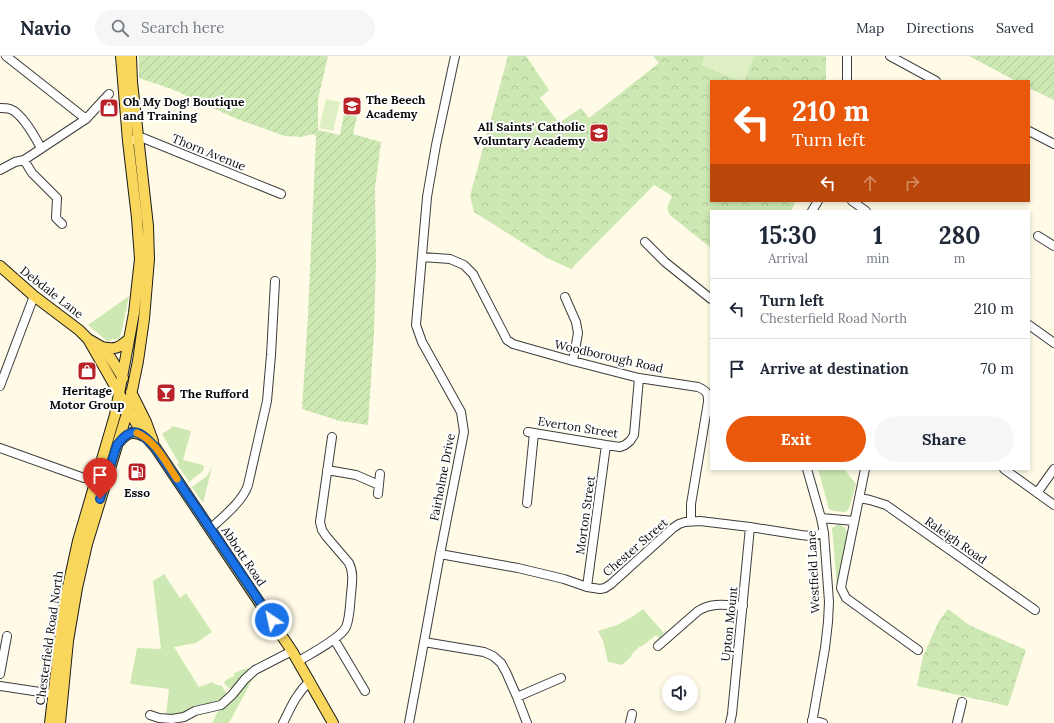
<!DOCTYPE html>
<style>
:root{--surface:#fff;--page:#f6f6f7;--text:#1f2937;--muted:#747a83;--line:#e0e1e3;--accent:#ea580c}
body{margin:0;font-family:Lora,serif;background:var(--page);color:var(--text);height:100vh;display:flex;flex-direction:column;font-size:15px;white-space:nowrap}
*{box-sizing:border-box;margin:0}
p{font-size:13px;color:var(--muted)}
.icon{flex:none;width:22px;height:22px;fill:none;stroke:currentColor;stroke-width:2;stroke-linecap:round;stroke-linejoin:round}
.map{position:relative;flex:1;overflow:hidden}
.details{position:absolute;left:710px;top:154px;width:320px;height:260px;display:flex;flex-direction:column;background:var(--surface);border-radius:0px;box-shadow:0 2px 6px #0003}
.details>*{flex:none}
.hud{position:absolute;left:710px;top:24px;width:320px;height:122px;border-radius:0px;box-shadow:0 2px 6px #0003;background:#ea580c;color:#fff;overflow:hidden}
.tools{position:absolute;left:662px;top:619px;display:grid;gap:8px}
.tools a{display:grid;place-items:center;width:36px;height:36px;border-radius:50%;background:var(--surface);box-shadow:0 2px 6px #0003;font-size:20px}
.pin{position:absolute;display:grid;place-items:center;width:34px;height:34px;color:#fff;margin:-41px -17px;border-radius:50% 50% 50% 0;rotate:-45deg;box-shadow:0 0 4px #0007}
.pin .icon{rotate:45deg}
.me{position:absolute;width:44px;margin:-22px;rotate:326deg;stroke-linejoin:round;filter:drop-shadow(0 0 3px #0008)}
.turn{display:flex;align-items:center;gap:14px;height:84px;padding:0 16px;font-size:18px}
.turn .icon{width:52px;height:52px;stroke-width:2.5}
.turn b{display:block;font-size:28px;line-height:34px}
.lanes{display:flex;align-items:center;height:38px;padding:0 16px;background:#0003;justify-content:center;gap:20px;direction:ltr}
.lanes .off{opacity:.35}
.eta{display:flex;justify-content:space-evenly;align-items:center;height:68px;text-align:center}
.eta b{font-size:24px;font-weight:800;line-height:28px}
.primary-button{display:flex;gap:8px;margin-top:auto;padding:8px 16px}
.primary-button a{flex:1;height:46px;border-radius:24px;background:var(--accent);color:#fff;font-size:16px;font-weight:800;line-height:46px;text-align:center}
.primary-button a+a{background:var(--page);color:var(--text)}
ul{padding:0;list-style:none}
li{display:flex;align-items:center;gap:12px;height:60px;padding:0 16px;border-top:1px solid var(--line)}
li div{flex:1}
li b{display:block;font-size:15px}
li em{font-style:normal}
header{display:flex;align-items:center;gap:24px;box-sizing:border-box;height:56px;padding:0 20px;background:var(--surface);border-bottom:1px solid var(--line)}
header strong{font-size:19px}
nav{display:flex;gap:22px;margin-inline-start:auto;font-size:14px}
.search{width:280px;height:36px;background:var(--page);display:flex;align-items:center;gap:10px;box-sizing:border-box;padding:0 14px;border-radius:22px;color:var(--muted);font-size:15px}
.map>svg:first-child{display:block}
.grass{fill:#cde8b2}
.park{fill:url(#park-crowns)}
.garden{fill:url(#garden-furrows)}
.pitch{fill:#dfefc4}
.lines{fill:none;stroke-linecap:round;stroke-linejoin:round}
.minor-casing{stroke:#3d3d3d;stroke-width:10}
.major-casing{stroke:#1b1b1b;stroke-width:12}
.minor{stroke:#fff;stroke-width:8}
.major{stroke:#f9d75d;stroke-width:10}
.route-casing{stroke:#114b97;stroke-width:10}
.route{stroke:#1a73e8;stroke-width:7}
.slow{stroke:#f59e0b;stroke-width:7}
.labels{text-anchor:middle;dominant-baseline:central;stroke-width:4;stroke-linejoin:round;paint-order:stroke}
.poi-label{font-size:12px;font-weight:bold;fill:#0a0a0a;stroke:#fff;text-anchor:start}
.street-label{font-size:12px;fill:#0a0a0a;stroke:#fff}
</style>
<header>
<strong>Navio</strong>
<div class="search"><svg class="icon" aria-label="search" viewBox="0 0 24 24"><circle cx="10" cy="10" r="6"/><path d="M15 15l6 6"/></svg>Search here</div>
<nav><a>Map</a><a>Directions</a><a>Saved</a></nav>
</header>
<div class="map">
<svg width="1054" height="667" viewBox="0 0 1054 667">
<defs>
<pattern id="park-crowns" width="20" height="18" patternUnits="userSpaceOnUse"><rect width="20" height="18" fill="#cde8b2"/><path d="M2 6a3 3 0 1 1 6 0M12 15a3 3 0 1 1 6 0" fill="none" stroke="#afc698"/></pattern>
<pattern id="garden-furrows" width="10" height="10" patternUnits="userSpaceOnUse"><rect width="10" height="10" fill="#cde8b2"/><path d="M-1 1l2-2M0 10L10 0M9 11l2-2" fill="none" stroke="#afc698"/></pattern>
</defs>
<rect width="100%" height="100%" fill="#fffbe7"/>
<path class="grass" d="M129,240L120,282L114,284L113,283L110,284L111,285L108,286L88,269Z
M172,370L191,375L183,404L203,409L204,411L203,415L189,426L177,408L179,407L162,378L171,372Z
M212,411L203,447L192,431L207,420Z
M818,413H844L856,428L849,453L845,456L833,455L829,453Z
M839,468L845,472L847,476L837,531L832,472Z
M164,518L180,542L186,537L212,576L196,587L174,591L199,631L213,626L214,628L222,630L227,638L226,641L219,646L200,649L194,650L178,659L166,660L169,633L130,628L137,592L161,593L153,525Z
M643,553L664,577L659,582L656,579L641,591L640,590L631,599L632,600L622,609L608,606L603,585L598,575L617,569L632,561Z
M250,612L245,617L232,633L229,632L224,627L226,624L234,620V617L244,613Z
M256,617L229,667H212L217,657Z"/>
<path class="park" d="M508,0H526L549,34L540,42L559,67L581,52L589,62L659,7L653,0H826V25H711V145H796L791,155H711V192L670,159L667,152L672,140L654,129L571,213L547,202L474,156L470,140Z
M948,553L969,569L1026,594L1008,650L917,630L923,600L939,565Z"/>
<path class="garden" d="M139,0H328L318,43V74L340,79L344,57L357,60L353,78L381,86L375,132L376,203L374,278L368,369L340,365L302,353L308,259L316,80L313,78L301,81L285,80L237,63L174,34L139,22Z
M969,0H1054V44L1029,32V25H1016Z"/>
<path class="pitch" d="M704,0H755L744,25H739L701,9Z
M326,43L340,46L333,75L319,72Z"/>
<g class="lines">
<g class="minor-casing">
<path id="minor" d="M6,0L86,63
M847,0V25
M890,0L936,25
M0,52C3,52 7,52 10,53C22,57 35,81 41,92
M1029,75L1054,88
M133,84L143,82L281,138
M24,104L32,117L57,142L56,162L62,168
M0,114L15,106L24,104L86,63L109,38
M852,145L866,155
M812,155L818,145
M1038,180L1054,190
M645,186L665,206L711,243
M422,201L450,203L464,209L473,218L507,284L513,288L573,305L639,322L698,331C707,335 708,337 708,346L691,448V465
M565,241L576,266L578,277L573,305
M1029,269L1054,287
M0,330L34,240
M528,376L606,389L620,391L625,389L630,385L634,379L639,322
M0,392L84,422
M807,413L821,462L824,477L829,546L828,566L825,592L812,667
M865,413L842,526L841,532L846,542L918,594
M1004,413L1054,449
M327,414L356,419L379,429
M1037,437L1054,413
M378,438L380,418
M860,442L870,444L886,449L1035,554
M527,447L534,377
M821,462L854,465
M210,473C223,461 243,445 248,429L267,345L271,299L275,225
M440,498L518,512L564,523L587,531L600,533L605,532L611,528L673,472L679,468L685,466L700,465L750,471L801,479L810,480L824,477
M587,531L606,389
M334,583L365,635
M424,586L484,596L493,600L501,607L506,616L517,641L527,667
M658,590L698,555C711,546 727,549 743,550
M299,605C310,598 341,582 346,571C350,562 350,547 351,538C352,527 354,517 349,507L326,480L322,474L320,466L332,381
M0,618L7,580
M0,630L60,639
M517,641L561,622
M150,659L159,662L172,663L184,661L195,655L221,649L232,639L245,623L255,614L292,595
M812,664L823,667
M283,667C291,651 296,638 310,625
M409,667L424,586L440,498L464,376L461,356L422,286L416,269L427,141L436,89L455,0
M630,667L632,658
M730,667L732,658L750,471
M957,667L962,646"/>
</g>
<g class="major-casing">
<path id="major" d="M0,210L34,240L79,274L88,283L102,291L110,301L123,322
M88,283L136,367L146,381L155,391L292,595L333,667
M102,291C115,294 119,292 129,283
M131,336L146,366L153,385
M119,386C128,375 134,375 146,381
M50,667L59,591L65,544L78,485L115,359L134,257L140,203L137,162L128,85L121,0
M60,667L68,585L77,532L87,488L128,354L138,305L144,263L149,203L148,170L132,26L131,0"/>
</g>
<use href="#minor" class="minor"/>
<use href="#major" class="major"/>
</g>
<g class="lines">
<g class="route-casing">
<path id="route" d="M100,443L117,389C132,369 140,375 155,391L272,564"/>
</g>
<use href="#route" class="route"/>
<path class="slow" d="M137,377C156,385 166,407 177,423"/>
</g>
<defs>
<g id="school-square" transform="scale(1)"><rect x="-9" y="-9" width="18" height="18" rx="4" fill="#b92327" stroke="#fff"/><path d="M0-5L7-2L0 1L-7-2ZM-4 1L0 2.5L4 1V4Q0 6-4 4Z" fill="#fff"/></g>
<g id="shop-square" transform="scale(1)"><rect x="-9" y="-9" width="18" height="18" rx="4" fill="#b92327" stroke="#fff"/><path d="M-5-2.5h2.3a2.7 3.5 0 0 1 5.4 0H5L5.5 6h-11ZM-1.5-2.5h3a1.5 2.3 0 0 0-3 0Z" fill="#fff"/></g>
<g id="bar-square" transform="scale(1)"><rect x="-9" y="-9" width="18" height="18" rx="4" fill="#b92327" stroke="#fff"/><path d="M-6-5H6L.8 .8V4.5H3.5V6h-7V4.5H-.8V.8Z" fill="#fff"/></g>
<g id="fuel-square" transform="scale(1)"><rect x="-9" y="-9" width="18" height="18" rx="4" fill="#b92327" stroke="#fff"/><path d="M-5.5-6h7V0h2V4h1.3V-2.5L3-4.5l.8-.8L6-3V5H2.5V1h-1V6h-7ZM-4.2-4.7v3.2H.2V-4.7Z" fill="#fff"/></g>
</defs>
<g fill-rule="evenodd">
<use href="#school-square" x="352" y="50"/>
<use href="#shop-square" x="109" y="52"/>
<use href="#school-square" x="599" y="77"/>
<use href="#shop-square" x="87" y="315"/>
<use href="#bar-square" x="166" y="337"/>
<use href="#fuel-square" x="137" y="416"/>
</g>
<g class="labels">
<g class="poi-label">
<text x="366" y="43">The Beech<tspan x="366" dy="14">Academy</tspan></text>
<text x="123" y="45">Oh My Dog! Boutique<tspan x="123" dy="14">and Training</tspan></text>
<text x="585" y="70" text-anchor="end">All Saints' Catholic<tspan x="585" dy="14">Voluntary Academy</tspan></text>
<text x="87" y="334" text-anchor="middle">Heritage<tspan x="87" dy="14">Motor Group</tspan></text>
<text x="180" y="337">The Rufford</text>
<text x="137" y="436" text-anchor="middle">Esso</text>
</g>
<g class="street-label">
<text transform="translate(209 96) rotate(22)">Thorn Avenue</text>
<text transform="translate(52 236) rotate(38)">Debdale Lane</text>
<text transform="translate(609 300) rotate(13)">Woodborough Road</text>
<text transform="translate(578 371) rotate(9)">Everton Street</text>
<text transform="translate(442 421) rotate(-79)">Fairholme Drive</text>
<text transform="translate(585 459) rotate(-82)">Morton Street</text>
<text transform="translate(956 484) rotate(35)">Raleigh Road</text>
<text transform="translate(635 491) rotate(-41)">Chester Street</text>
<text transform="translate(244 500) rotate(56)">Abbott Road</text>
<text transform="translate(813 516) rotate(-93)">Westfield Lane</text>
<text transform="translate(729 568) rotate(-84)">Upton Mount</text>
<text transform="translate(49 582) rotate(-82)">Chesterfield Road North</text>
</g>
</g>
</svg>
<div class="tools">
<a><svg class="icon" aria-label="sound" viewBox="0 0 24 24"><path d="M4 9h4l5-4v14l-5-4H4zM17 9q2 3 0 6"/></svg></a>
</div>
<div class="pin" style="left:100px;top:443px;background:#d93025"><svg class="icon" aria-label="arrive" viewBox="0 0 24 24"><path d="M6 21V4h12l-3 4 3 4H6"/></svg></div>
<svg class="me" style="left:272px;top:564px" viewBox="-20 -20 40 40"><circle r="17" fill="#1a73e8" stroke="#fff" stroke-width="3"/><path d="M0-11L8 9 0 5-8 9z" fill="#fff"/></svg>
<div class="hud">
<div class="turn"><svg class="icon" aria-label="left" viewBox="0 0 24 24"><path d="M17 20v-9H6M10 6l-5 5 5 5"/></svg><div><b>210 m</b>Turn left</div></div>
<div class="lanes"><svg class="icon" aria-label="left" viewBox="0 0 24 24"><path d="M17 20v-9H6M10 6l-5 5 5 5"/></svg><svg class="icon off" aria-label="ahead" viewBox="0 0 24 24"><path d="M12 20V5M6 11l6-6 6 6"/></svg><svg class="icon off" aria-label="right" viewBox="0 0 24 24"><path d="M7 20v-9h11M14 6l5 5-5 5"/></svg></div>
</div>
<section class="details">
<div class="eta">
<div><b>15:30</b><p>Arrival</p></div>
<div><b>1</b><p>min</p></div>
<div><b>280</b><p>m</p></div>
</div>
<ul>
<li><svg class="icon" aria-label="left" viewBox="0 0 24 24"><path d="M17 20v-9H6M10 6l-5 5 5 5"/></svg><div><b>Turn left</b><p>Chesterfield Road North</p></div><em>210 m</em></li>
<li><svg class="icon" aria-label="arrive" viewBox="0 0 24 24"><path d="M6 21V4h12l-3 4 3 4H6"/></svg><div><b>Arrive at destination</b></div><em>70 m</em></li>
</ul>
<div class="primary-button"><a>Exit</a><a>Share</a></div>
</section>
</div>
